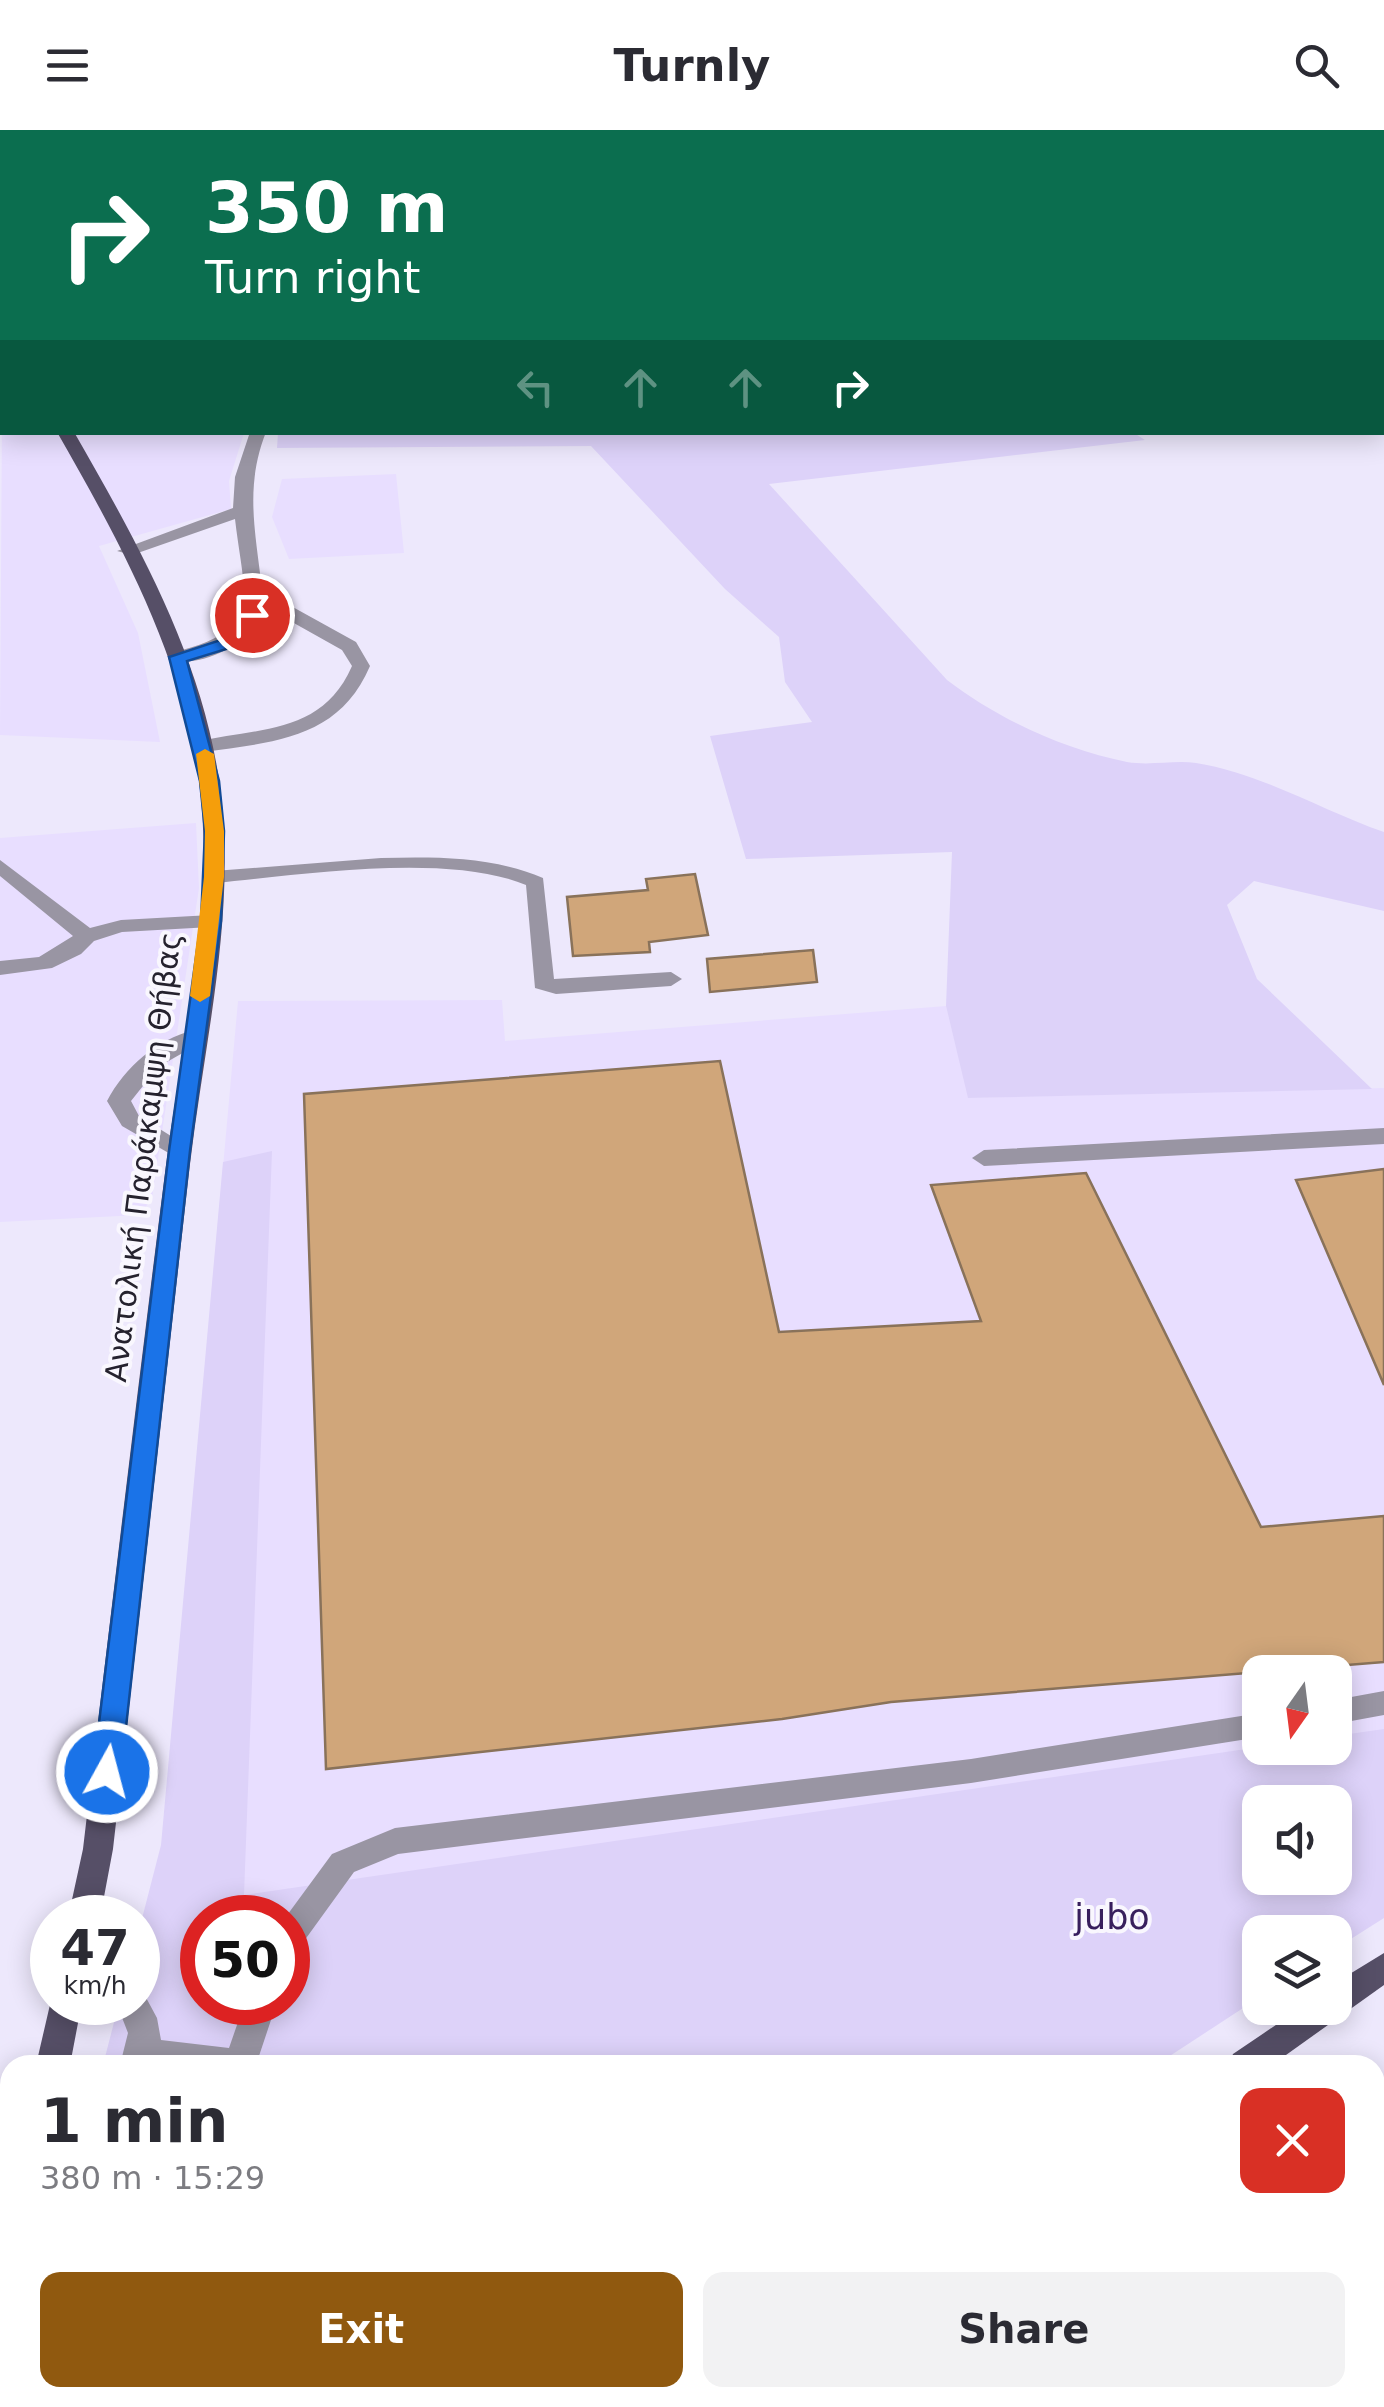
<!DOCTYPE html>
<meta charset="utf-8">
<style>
:root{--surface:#fff;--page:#f2f2f3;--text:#2b2b33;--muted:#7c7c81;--accent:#90590f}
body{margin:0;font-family:"DejaVu Sans",sans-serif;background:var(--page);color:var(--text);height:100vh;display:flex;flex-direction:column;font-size:38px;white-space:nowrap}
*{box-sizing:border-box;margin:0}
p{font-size:32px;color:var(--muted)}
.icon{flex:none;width:55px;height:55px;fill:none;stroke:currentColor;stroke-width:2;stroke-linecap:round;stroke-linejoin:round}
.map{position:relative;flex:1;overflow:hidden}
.sheet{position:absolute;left:0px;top:1925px;width:1385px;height:352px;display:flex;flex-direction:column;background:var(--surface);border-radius:30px 30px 0 0;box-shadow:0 5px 25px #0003}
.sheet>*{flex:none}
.banner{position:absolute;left:0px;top:0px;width:1385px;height:305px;box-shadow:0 5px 25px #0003;background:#0b6e4f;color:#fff;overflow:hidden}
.needle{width:65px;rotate:194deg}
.buttons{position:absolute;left:1242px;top:1525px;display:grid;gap:20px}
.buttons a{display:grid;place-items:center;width:110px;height:110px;border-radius:20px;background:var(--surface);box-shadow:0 5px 25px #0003;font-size:50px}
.speed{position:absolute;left:30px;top:1765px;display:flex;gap:20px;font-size:50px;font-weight:700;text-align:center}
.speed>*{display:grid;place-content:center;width:130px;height:130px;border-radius:50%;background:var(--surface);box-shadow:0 5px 25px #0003;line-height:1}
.speed small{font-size:25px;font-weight:400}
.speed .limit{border:15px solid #d22;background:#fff;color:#111}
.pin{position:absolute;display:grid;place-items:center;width:85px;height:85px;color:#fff;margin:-42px;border:5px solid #fff;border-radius:50%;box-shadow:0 2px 10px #0007}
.me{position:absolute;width:110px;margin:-55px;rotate:7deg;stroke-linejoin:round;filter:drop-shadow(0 0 8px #0008)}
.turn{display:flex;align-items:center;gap:35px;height:210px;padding:0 40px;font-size:45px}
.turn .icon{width:130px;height:130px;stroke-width:2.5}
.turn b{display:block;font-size:70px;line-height:85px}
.lanes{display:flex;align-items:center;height:95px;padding:0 40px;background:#0003;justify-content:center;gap:50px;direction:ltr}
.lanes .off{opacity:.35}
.round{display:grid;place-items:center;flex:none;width:105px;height:105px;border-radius:20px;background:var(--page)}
.summary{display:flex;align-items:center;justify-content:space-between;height:170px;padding:0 40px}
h1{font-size:60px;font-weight:700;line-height:75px}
.primary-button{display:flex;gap:20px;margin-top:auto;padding:20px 40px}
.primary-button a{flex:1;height:115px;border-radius:20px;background:var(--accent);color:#fff;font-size:40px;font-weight:700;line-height:115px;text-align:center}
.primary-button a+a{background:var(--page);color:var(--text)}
header{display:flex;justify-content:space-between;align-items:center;height:130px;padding:0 40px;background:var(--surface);font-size:45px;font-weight:700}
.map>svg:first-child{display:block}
.built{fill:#e8deff;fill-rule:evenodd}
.green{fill:#ddd2f9;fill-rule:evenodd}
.building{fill:#d0a67a;stroke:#89725a;stroke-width:2.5}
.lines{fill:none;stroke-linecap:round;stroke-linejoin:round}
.minor{fill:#9995a3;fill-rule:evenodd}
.major{fill:#564f67;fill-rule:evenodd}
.rail{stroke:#8c8898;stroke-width:5;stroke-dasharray:12 6;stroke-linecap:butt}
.route{fill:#1a73e8;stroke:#114b97;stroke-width:2.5}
.slow{fill:#f59e0b}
.labels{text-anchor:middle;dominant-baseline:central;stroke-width:8;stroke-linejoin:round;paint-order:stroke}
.street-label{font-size:30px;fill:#25222e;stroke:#f9f7fe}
.near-park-label{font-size:35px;fill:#381f5d;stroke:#f9f7fe}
</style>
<header><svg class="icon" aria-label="menu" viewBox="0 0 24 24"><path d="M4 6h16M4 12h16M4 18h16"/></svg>Turnly<svg class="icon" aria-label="search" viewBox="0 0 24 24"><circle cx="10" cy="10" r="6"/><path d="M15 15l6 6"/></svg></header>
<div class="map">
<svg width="1384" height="2277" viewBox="0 0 1384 2277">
<rect width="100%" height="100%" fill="#ede8fc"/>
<path class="built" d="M2,283V302L244,303L229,351L231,379L99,416L138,503L160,612L0,605Z
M396,344L404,423L289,429L272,387L282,349Z
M196,693L199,758L152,1068L140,1085L0,1092V708Z
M502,870L505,911L946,876L969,968L1384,958V1612L156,1779L238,871ZM1260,1542H1335V1618H1260Z"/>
<path class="green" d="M278,303H1134L1145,310L769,354L947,550C998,589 1063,619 1127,632C1150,636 1174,630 1196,633C1261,643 1323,681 1384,702V781L1254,751L1227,775L1257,849L1372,959L968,968L946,876L952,722L746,729L710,606L812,592L785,552L779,507L725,459L591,316L277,318Z
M272,1021L244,1765L1260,1617L1335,1618V1606L1384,1599V1788L1335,1819V1802H1260V1867L1156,1935H103L119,1873L138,1872V1804L161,1715L223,1032ZM1260,1672H1335V1748H1260ZM202,1788H288V1872H202Z
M15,2268H725L718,2277H12Z"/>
<path class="building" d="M695,744L708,805L649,812L650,822L573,826L567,767L648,760L646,749Z
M813,820L817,852L710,862L707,829Z
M720,931L779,1202L981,1191L931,1055L1086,1043L1261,1397L1384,1386V1532L891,1572L782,1589L326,1639L304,964Z
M1384,1039V1255L1296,1050Z"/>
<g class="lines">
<path class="minor" d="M0,104H2V112H0Z
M0,250L2,251V264L0,263Z
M2,275V286L0,287V276Z
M250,302H266C244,358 256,403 262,460L356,512L370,536C339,609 274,612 203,622L196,620V612C259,597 322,605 352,536L342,520L260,474C257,512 206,537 171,531V523C266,500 244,469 235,389L132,425L117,421L233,378L235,347Z
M381,728C437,727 491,726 543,748L554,849L671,842L682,849L671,856L556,864L535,858L526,755C446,722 300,745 214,753L204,747L214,741Z
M0,730L90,798L121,790L211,785L222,791L211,797L122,802L94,811L81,824L52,838L0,845V831L39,827L73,806L0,746Z
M194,900L205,907L202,912L158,937L131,971L139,986L187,1016L191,1021L179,1029L122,996L107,971C125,937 156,910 194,900Z
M1384,998V1014L984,1036L972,1028L984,1020Z
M1384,1561V1585L1335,1594V1570Z
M1260,1583V1607L971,1653L398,1724L354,1742L299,1818L288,1822L285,1788L332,1724L395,1698L971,1629Z
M138,1860L143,1862L157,1888L161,1910L229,1918L245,1872H277L256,1935H120L128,1903L116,1872H138Z
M203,2268H239L238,2277H202Z"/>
<path class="major" d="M0,203L2,204V217L0,216Z
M57,302H74C136,410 201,525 219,650C238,778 205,907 190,1034C164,1262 139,1491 113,1719L100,1788H68L83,1719C110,1491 137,1263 166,1035C182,908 216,780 199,651C183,527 119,410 57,302Z
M1384,1823V1855L1272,1935H1228L1233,1924L1301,1878H1335V1853Z
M52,1866V1872H82L70,1935H36Z
M10,2084V2147L0,2151V2088Z
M832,2268H875L872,2277H828Z"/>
<path class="rail" d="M581,2L597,0
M604,2L619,0"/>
</g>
<path class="route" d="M252,480L260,485L233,517L187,531L219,651L224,701L221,791L190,1021L121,1642L117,1649H97L93,1642L169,1021L201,791L205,701L200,651L169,527L221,510Z"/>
<path class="slow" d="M205,619L214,624L224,701V747L210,866L200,872L190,866L204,747L205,701L196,624Z"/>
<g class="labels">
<g class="street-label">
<text transform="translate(143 1027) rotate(-83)">Ανατολική Παράκαμψη Θήβας</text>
</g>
<g class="near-park-label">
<text x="1112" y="1787">jubo</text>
</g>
</g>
</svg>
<div class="buttons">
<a><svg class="needle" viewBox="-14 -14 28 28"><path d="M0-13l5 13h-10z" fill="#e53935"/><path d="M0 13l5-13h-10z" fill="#7c7c81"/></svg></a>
<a><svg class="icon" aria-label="sound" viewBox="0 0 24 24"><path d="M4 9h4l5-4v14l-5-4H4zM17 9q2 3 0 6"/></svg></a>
<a><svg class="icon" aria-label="layers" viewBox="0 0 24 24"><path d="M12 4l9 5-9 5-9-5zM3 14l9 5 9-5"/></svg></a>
</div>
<div class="speed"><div>47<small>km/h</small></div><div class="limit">50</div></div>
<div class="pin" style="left:252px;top:485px;background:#d93025"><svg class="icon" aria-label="arrive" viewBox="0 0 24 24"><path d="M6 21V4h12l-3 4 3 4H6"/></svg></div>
<svg class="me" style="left:107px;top:1642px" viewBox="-20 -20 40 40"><circle r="17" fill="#1a73e8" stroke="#fff" stroke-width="3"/><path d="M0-11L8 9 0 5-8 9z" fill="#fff"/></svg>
<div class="banner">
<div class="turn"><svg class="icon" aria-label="right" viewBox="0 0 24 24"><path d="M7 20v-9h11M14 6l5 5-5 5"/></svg><div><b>350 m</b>Turn right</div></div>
<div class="lanes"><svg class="icon off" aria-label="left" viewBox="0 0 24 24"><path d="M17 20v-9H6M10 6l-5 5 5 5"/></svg><svg class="icon off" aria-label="ahead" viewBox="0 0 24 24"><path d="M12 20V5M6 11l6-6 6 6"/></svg><svg class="icon off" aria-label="ahead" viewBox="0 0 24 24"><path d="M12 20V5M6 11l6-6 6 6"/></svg><svg class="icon" aria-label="right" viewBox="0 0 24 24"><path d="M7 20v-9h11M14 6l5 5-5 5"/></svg></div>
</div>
<section class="sheet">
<div class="summary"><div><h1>1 min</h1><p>380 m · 15:29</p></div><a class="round" style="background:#d93025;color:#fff"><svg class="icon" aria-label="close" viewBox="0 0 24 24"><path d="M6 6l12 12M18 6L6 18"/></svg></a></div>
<div class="primary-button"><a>Exit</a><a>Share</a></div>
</section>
</div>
